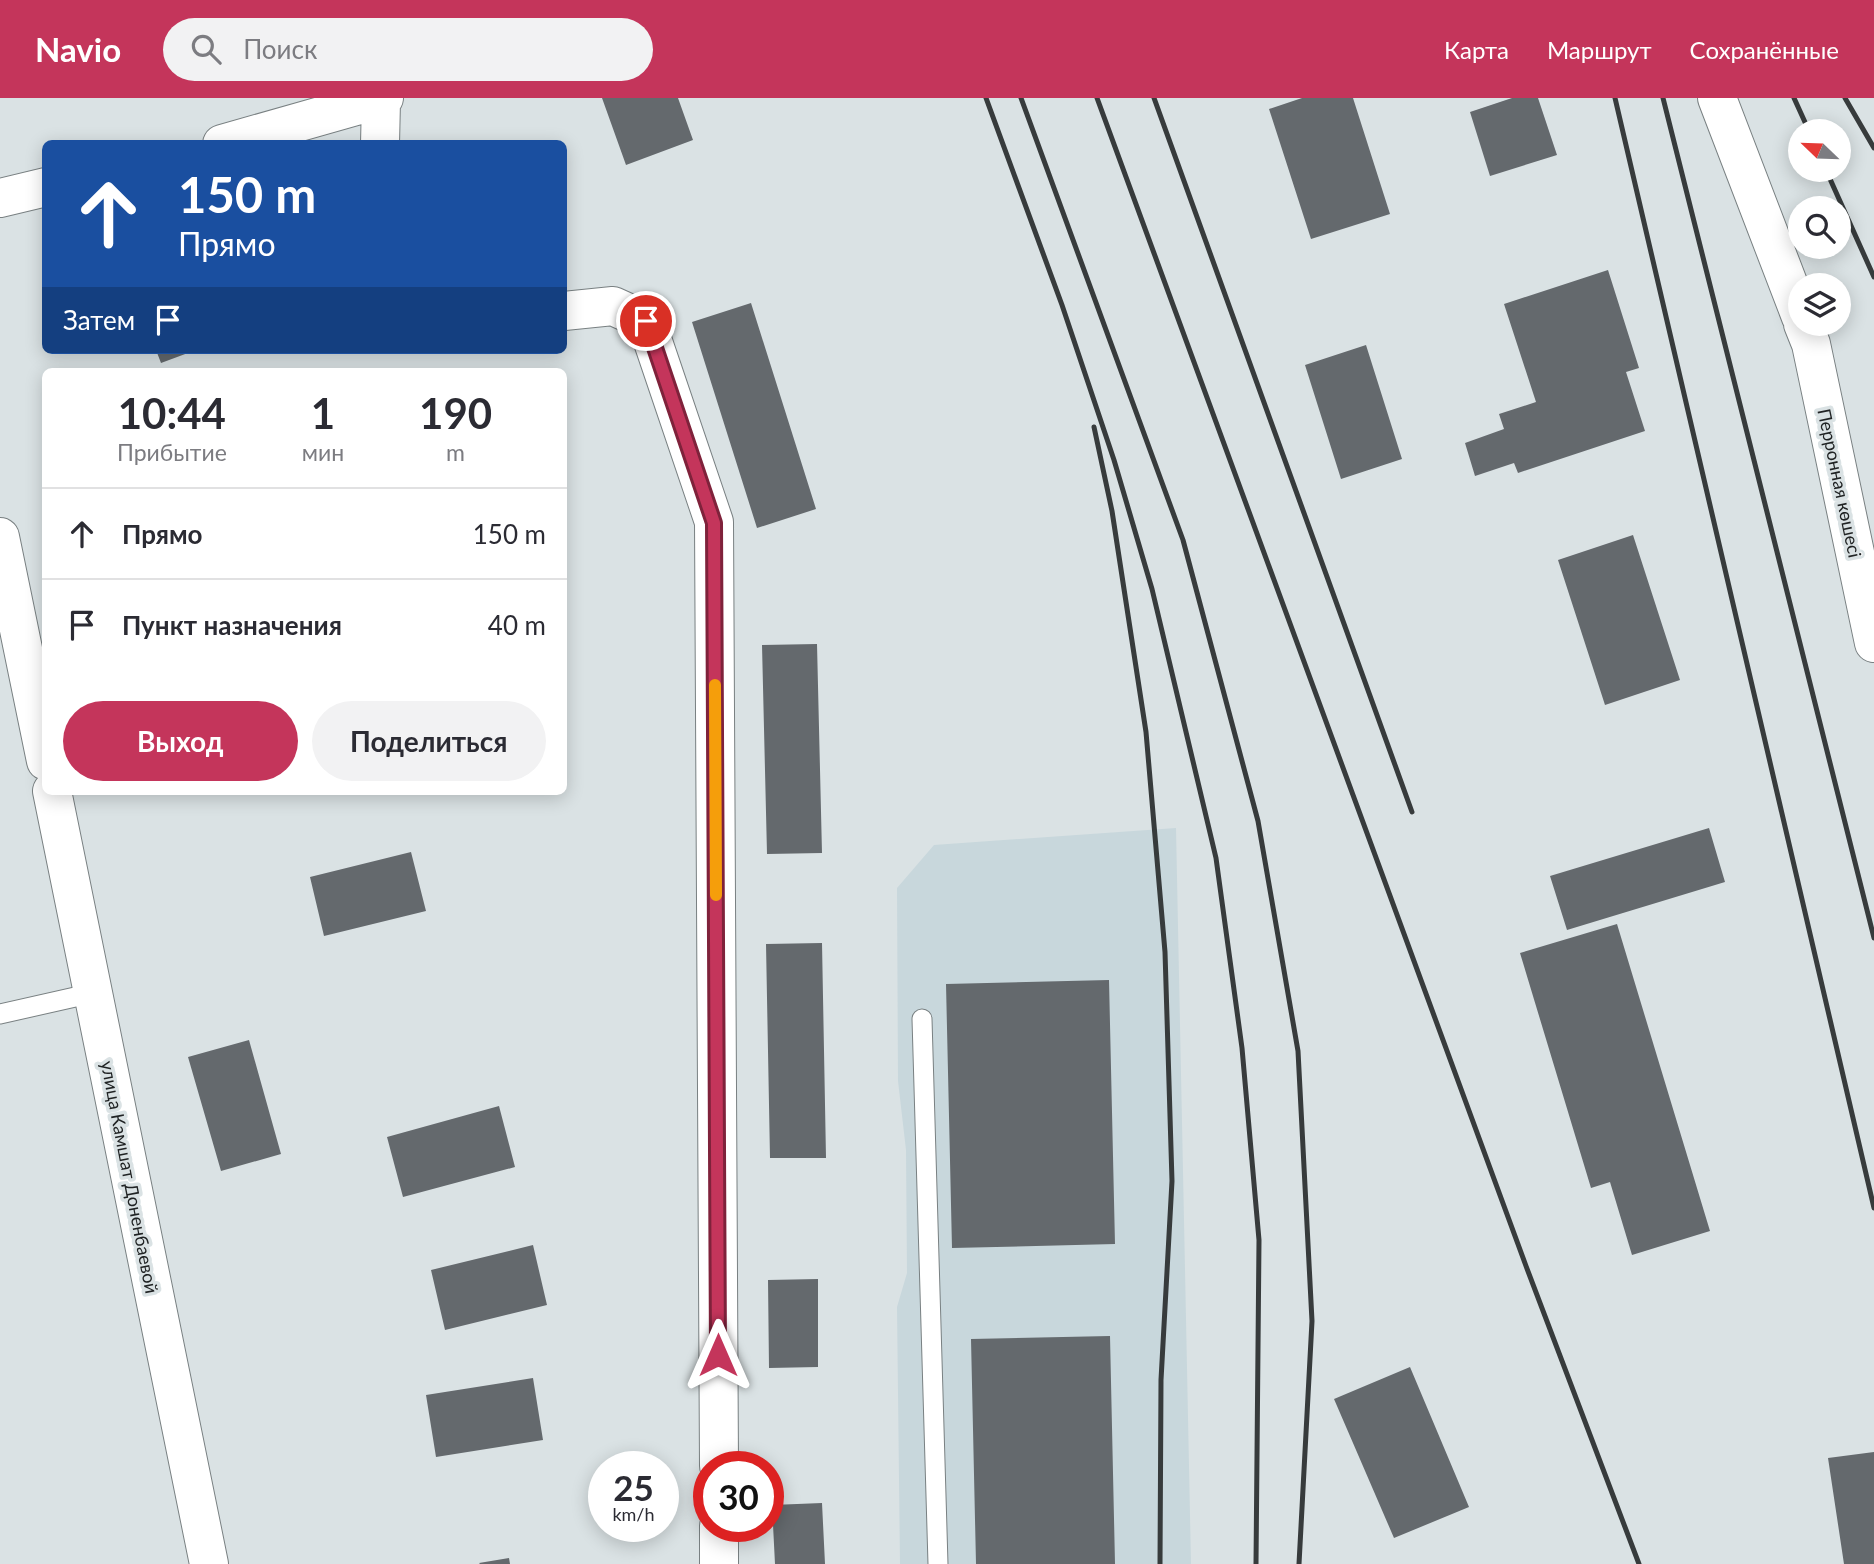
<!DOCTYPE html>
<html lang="ru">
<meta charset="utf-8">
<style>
:root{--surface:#fff;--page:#f2f2f3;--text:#2b2b33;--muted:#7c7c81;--line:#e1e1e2;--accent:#c4355b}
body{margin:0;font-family:Lato,sans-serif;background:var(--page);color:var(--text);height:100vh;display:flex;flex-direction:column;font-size:26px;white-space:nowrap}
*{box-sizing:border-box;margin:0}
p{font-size:23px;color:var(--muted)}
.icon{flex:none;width:38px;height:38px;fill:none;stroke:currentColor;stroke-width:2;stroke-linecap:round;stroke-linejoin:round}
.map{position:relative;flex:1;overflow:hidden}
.sheet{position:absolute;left:42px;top:270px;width:525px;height:427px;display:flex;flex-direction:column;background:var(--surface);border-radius:10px;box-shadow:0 4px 18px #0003}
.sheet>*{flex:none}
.guide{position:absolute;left:42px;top:42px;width:525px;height:214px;border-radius:10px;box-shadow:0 4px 18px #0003;background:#1a4fa0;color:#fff;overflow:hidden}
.needle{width:46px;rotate:293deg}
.fabs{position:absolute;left:1788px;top:21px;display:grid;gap:14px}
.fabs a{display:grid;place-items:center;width:63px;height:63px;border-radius:50%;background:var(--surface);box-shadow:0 4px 18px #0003;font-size:35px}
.speed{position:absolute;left:588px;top:1353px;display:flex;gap:14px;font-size:35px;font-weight:700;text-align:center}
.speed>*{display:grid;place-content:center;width:91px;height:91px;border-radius:50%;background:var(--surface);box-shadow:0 4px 18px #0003;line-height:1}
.speed small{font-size:18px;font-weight:400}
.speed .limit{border:10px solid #d22;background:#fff;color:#111}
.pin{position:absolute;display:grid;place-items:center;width:60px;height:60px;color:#fff;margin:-30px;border:4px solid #fff;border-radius:50%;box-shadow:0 2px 7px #0007}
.me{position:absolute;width:77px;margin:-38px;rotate:0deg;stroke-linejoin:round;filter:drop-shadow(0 0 5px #0008)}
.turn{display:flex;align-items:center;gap:24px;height:147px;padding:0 21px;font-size:32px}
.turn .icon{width:91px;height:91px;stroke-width:2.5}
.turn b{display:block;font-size:49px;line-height:60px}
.then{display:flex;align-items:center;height:66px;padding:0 21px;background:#0003;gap:14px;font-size:26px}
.eta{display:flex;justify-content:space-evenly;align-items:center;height:119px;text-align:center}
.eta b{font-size:42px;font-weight:700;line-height:49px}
.primary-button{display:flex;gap:14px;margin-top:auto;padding:14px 21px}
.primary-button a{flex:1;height:80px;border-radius:42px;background:var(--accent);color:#fff;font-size:28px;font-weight:700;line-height:80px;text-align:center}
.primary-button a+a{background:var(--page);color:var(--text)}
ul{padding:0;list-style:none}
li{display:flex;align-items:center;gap:21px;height:91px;padding:0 21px;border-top:2px solid var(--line)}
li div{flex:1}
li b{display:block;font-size:26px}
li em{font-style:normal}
header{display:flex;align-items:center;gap:42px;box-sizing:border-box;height:98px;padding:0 35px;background:var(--accent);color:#fff}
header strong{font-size:33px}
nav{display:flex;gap:38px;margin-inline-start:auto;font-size:24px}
.search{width:490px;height:63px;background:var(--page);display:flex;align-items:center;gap:18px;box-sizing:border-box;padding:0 24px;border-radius:38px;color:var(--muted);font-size:26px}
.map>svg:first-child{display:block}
.built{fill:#c8d7dc}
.building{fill:#64696d}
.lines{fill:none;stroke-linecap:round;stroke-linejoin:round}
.service-casing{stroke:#798082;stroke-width:21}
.minor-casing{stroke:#798082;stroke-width:40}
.tertiary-casing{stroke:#798082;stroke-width:40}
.service{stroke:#fff;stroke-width:19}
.minor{stroke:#fff;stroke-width:38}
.tertiary{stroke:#fff;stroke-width:38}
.rail{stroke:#373b3c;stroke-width:5}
.route-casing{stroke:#7f223b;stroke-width:18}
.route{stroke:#c4355b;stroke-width:12}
.slow{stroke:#f59e0b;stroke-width:12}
.labels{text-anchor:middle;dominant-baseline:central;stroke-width:7;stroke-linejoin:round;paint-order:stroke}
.street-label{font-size:18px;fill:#202324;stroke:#dae2e4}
</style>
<header>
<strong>Navio</strong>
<div class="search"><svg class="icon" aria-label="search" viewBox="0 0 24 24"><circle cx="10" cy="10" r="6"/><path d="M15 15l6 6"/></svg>Поиск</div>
<nav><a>Карта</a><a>Маршрут</a><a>Сохранённые</a></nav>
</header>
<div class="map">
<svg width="1874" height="1466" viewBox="0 0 1874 1466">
<rect width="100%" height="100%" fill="#dae2e4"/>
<path class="built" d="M1176,730L1191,1466H900L897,1209L907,1175L906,1052L898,983L897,790L934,747Z"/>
<path class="building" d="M602,0H678L693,42L626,67Z
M1302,0H1353L1390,116L1311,141L1269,11Z
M1512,0H1538L1557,57L1490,78L1470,14Z
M1608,172L1639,270L1626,274L1645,333L1518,375L1514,365L1475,378L1465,345L1504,331L1499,316L1536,304L1504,206Z
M751,205L816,411L757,430L692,224Z
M1366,247L1402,361L1341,381L1305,267Z
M156,252H196L161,265Z
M1633,437L1680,582L1605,607L1558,462Z
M817,546L822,755L767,756L762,547Z
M1709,730L1725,784L1567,832L1550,778Z
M411,754L426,813L324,838L310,779Z
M1617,826L1710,1133L1632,1157L1610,1084L1591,1090L1520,855Z
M822,845L826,1060H770L766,846Z
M1109,882L1115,1146L952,1150L946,886Z
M249,942L281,1056L221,1073L188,959Z
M499,1008L515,1069L403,1099L387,1039Z
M533,1147L547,1207L445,1232L431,1172Z
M818,1181V1269L769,1270L768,1182Z
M1110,1238L1115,1466H976L971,1241Z
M1410,1269L1469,1409L1394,1440L1334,1301Z
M533,1280L543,1342L436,1359L426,1297Z
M1874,1354V1466H1844L1828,1360Z
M822,1405L825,1466H775L772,1407Z
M509,1460L510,1466H480L479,1465Z"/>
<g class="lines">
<g class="service-casing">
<path id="service" d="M0,916L93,895
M922,921L938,1466"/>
</g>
<g class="minor-casing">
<path id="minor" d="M1717,0L1801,219
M222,46L384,0
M380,46L381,3
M0,100L46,89
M564,213L613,208L646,223L714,424L719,1368
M1803,226L1811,246L1874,545
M719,1428V1466"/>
</g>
<g class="tertiary-casing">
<path id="tertiary" d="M0,439L46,663
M52,693L209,1466"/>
</g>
<use href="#service" class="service"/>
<use href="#minor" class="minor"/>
<use href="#tertiary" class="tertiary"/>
<path class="rail" d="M986,0L1062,207L1114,362L1152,491L1216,760L1242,950L1259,1142L1256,1466
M1021,0L1183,442L1258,723L1298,953L1312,1223L1299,1466
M1097,0L1526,1168L1639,1466
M1154,0L1412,714
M1615,0L1874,1110
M1663,0L1874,840
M1794,0L1809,33
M1845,0L1874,50
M1826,72L1874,179
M1094,329L1112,413L1146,634L1165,854L1172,1083L1161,1282L1160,1466"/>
</g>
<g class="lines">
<g class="route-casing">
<path id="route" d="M646,223L714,425L718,1257"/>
</g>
<use href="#route" class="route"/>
<path class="slow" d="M715,587L716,797"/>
</g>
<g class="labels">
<g class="street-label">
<text transform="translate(1840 385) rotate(78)">Перронная көшесі</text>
<text transform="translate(130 1079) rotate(79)">улица Камшат Доненбаевой</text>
</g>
</g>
</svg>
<div class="fabs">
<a><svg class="needle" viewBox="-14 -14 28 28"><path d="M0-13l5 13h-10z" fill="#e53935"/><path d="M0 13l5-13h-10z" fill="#7c7c81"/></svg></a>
<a><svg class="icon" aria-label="search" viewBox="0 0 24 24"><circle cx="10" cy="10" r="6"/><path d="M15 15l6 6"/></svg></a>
<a><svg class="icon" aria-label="layers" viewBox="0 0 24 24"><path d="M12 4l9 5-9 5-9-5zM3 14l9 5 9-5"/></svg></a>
</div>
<div class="speed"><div>25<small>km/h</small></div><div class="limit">30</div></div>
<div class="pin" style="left:646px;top:223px;background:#d93025"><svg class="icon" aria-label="arrive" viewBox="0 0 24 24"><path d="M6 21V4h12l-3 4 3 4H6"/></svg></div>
<svg class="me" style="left:718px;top:1257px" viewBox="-20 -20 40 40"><path d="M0-17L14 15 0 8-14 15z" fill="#c4355b" stroke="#fff" stroke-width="4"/></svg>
<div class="guide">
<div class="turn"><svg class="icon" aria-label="ahead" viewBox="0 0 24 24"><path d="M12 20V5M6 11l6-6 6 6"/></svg><div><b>150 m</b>Прямо</div></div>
<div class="then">Затем<svg class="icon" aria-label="arrive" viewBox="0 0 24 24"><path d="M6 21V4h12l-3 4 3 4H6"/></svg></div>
</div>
<section class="sheet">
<div class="eta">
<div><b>10:44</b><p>Прибытие</p></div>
<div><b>1</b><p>мин</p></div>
<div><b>190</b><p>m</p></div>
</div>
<ul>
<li><svg class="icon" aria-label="ahead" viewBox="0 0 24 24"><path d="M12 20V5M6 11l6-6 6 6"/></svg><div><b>Прямо</b></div><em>150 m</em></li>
<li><svg class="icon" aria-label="arrive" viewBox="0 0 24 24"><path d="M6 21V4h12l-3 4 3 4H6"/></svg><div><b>Пункт назначения</b></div><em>40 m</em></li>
</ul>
<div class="primary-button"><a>Выход</a><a>Поделиться</a></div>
</section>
</div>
